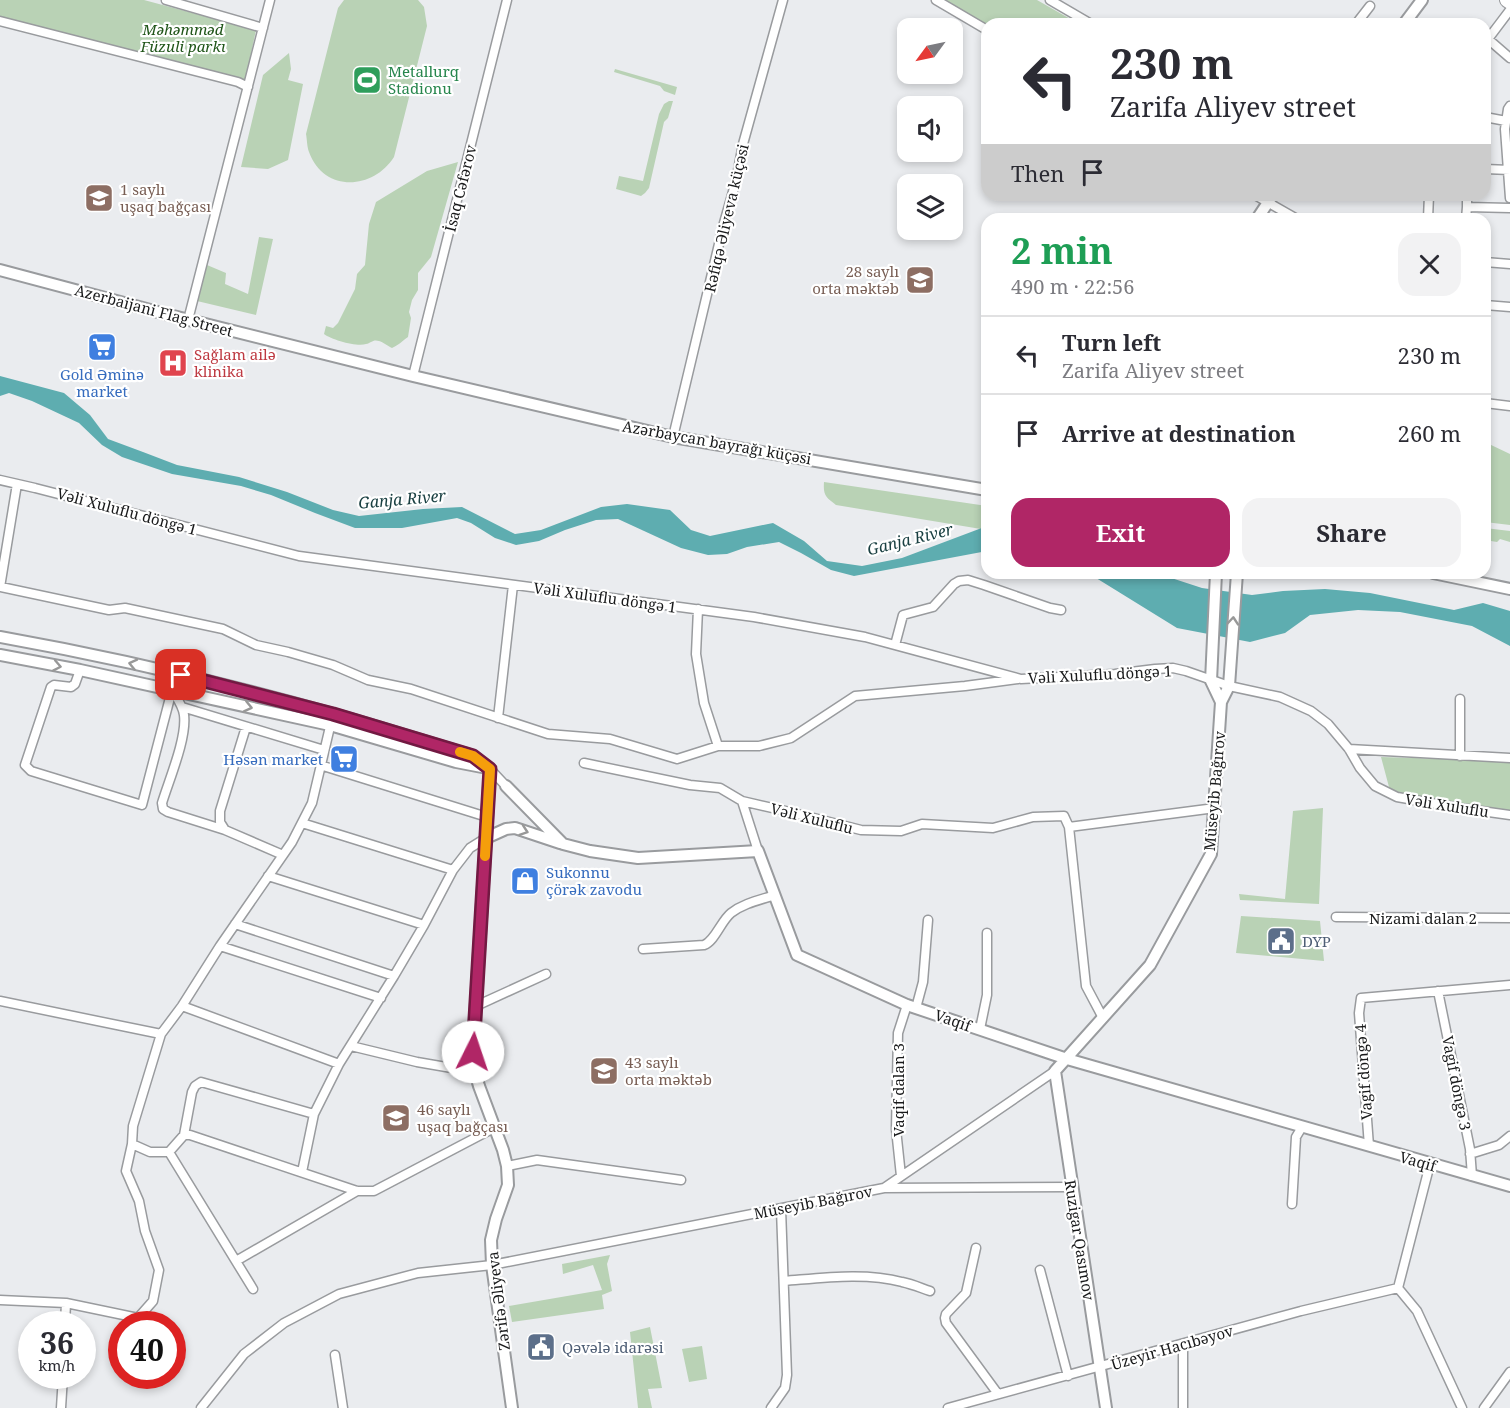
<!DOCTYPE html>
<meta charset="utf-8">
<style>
:root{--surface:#fff;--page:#f2f2f3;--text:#2b2b33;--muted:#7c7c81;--line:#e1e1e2;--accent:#b02666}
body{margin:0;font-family:"Noto Serif",serif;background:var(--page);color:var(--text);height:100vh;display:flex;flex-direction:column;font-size:22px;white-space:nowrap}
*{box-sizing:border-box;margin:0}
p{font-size:20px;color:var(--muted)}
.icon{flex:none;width:33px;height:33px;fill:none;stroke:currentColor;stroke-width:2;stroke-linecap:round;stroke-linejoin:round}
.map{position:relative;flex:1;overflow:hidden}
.sheet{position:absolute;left:981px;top:213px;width:510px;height:366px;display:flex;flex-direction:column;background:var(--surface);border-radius:18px;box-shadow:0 3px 9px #0003}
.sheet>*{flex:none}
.hud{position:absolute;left:981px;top:18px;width:510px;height:183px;border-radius:18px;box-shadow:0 3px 9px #0003;background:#fff;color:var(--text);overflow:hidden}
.needle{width:39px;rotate:237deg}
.tools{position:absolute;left:897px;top:18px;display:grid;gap:12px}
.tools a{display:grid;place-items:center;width:66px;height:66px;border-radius:12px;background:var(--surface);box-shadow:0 3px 9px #0003;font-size:30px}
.speed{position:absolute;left:18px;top:1311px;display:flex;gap:12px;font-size:30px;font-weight:700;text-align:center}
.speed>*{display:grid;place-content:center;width:78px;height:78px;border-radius:50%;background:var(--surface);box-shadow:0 3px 9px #0003;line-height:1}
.speed small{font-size:15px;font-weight:400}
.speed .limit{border:9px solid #d22;background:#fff;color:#111}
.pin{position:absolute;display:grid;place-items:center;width:51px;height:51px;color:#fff;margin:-26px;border-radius:12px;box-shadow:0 3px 9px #0006}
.me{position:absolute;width:66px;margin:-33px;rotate:4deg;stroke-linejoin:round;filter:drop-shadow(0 0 4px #0008)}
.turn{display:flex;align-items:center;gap:21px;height:126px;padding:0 30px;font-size:27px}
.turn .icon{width:78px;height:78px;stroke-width:2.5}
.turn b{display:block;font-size:42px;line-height:51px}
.then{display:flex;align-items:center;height:57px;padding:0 30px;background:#0003;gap:12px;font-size:22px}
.round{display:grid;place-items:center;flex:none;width:63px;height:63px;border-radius:18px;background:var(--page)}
.headline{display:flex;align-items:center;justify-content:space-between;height:102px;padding:0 30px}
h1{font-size:36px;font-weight:700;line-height:45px;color:#1e9e55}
.primary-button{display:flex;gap:12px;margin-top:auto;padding:12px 30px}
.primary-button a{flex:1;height:69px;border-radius:18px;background:var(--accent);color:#fff;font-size:24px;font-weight:700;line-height:69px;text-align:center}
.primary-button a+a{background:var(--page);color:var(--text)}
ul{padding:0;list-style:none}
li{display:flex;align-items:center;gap:18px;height:78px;padding:0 30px;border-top:2px solid var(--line)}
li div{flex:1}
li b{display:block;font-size:22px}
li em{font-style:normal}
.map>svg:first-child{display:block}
.green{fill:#b9d2b5}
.water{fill:#5eadb0}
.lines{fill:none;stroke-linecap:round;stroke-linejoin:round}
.minor-casing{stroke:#999b9e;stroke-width:11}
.tertiary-casing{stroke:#999b9e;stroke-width:14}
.primary-casing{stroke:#999b9e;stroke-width:16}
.minor{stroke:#fff;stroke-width:8}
.tertiary{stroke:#fff;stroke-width:10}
.primary{stroke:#fff;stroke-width:14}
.oneway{stroke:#989898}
.route-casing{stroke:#721942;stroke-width:15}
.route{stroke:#b02666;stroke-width:10}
.slow{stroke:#f59e0b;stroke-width:10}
.labels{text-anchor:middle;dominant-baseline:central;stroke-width:4.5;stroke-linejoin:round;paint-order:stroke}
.park-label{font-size:15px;font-style:italic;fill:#205519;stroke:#fff}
.leisure-label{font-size:15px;fill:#27864d;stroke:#fff;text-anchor:start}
.street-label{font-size:15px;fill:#191a1b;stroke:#fff}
.education-label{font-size:15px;fill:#785e54;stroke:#fff;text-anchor:start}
.health-label{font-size:15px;fill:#be3a42;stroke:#fff;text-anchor:start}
.shop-label{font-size:15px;fill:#366cbe;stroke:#fff}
.service-label{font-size:15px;fill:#4e5e75;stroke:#fff;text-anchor:start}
.water-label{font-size:16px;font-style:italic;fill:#1a4042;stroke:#fff}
</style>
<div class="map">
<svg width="1510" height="1408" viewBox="0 0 1510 1408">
<rect width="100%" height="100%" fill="#eaecef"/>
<path class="green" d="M0,0H144L256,30L245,82L0,16Z
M344,0H418L424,7L427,26L394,157C373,190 324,193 309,152C307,147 307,139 306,134L338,8Z
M937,0H1037L1079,24H987V28Z
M289,53L291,69L288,80L303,84L288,160L268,169L241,167L263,75Z
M615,69L677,87L675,95L664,91L660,86L614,72Z
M669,101H673L668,118L664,122L649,188L645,193L641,196L616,189L619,176L643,181L659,114L664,104Z
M458,162L431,257L418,273V290L412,300L409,312L411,318L408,337C402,341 399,345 392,348C388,346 383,342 379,341C373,339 371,343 366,344C357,347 332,340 324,334L326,326L333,328L338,323L355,289L357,274L365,265L369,224L376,202L427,171Z
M1007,213H1008L1076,219H1007Z
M259,237L273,239L256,315L197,301L207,265L226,273L225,284L248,294Z
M1485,439L1489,444L1510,454V525L1485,522Z
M824,482L987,506V530L836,505C826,497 823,496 824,482Z
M1485,528L1510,531V542L1500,539L1497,542L1485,540Z
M1381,757L1510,761V811L1398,795L1389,787Z
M1323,808L1319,904L1240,900L1239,894L1285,899L1293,811Z
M1241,916L1320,921L1324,961L1236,953Z
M610,1255L607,1264L612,1291L602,1295L604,1309L512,1322L509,1306L602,1290L593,1265L563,1274L562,1264Z
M650,1327L662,1388L648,1389L652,1408H638L630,1332Z
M702,1346L707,1379L689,1382L682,1349Z"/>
<path class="water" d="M0,376L64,393L90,415L108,439L143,452L177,465L239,477L287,492L333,510L359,516L423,509L462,507L515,534L541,530L601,507L627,504L670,510L691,530L710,536L773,523L804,541L827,561L862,566L902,558L987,526V551L854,576L831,570L801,553L779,542L747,547L727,554L708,555L681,548L618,519L596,520L565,530L539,541L516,545L495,538L471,523L457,518L402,528H355L315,513L271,495L241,486L172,474L122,457L102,445L79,423L32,401L9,393L0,396Z
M1088,573H1156L1202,588L1252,595L1283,591L1325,589L1370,593L1454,610L1483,603L1510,611V646L1472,626L1400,612L1358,610L1310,615L1285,633L1250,642L1177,628Z"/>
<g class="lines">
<g class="minor-casing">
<path id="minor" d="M166,0L263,28
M936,0L987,30
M1050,0L1091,24
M0,21L238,82L248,87
M1356,24L1370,6
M1488,39L1510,58
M1485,43L1510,10
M1510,106L1508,109L1505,129L1510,198
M1485,117L1506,121
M1485,169L1510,170
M1255,195L1297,219
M1467,195V207L1510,208
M1428,219L1429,195
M1466,219L1467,207
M1485,262L1510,264
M1485,305L1510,307
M188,320L270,0
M413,376L507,0
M1485,403L1510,406
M673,437L724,223L736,181L743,144L783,0
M0,480L35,488L299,556L754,617L865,637L1021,679L1115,674L1155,669L1173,668L1186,671L1229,686L1280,697L1311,711L1328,724L1349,749L1360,768L1375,786L1397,797L1460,808L1510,815
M0,587L17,484
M1,587L109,610L125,608L223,629L256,645L288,652L333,665L368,680L411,689L548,734L610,739L677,759L718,746H759L791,738L855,696L965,686L1018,679
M698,609L696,654L704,703L718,746
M895,645L903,615L933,607L954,584L959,581L968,580L984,585L1050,608L1061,610
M80,670L75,684L71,687L54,685L51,687L25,765L31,771L142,805L172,690
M172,690C177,698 183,706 184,715C187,738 169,780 162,803L163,809L168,812L225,830
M182,707L324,750
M333,714L312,803L292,842L220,946L182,1006L161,1034L133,1126L132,1144L150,1152H169L184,1135H190L357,1191H374L494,1128
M498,718L513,585
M246,727L220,811V822L225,830L283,855
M1349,749L1510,758
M1460,756V699
M584,763L690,785L720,788L742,801
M320,765L487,817
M490,769L506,786
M302,823L453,870
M1069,827L1086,986L1103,1018
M758,851L742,801L790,812L861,830L901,831L922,824L993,828L1033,817L1064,816L1069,827L1215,808
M268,876L424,925
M1336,917L1510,918
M235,924L394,976
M220,946L381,998
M643,949L704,945C715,941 721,921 731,913C744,903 760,900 775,895
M1438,991L1470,1149L1472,1176
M0,1001L161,1034
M182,1006L339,1064
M476,1006L546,974
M916,1008L923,982L928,920
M980,1029L987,995V933
M351,1046L417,1062L475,1072
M184,1135L192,1092L195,1086L201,1082L314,1114
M1369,1146L1359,1013L1361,998L1510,985
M169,1152L253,1289
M1470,1154L1499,1145L1510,1136
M507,1166L537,1160L681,1180
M302,1172L314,1114L339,1064L394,976L424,925L453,870L470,848L486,838
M901,1176L896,1129L898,1033L907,1005
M884,1188L1072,1187
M1292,1204L1296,1137L1302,1127
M976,1248L966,1293L946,1314L945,1318L946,1323L998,1394
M236,1261L357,1191
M1040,1270L1068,1376
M784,1281C822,1278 865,1272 902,1282C912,1284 921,1288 930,1291
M1398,1288L1417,1311L1462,1408
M1398,1288L1430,1164
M0,1300L66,1303L138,1318L153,1301L159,1270L145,1231L139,1201L126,1171L132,1144
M65,1324L66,1303
M335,1355L343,1408
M61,1408L63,1376
M201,1408L244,1354L284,1323L339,1294L418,1273L492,1265L884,1188L1055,1071
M771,1408L785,1388L787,1375L781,1209
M948,1408L1301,1311L1398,1288
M1183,1408V1344
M1484,1408L1510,1372"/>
</g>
<g class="tertiary-casing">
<path id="tertiary" d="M1404,24L1422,0
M1257,219L1273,195
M0,270L169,315L413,376L673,437L987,490
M1216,573L1211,681L1221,702
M1433,573L1510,589
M0,637C112,657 224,683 333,714C380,727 426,742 473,756L490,769
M0,655L80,670L330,725L456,762L487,768
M490,769L473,1052L475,1072L479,1086L503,1150L507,1166L508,1185L496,1219L491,1240L492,1265L512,1408
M506,786L563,844L590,851L638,858L758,851L797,955L907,1005L1067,1059L1510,1186
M486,838L506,829L515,828L560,843
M1106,1408L1055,1071L1150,965L1211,854L1221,702L1229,686L1237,573"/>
</g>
<g class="primary-casing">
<path id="primary" d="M1507,0L1510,2"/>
</g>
<use href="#minor" class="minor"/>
<use href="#tertiary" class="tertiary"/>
<use href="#primary" class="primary"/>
</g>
<defs><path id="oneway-chevron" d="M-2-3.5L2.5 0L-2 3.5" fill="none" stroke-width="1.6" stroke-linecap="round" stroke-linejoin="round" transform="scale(1.5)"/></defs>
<g class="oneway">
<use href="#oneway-chevron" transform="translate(1233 621) rotate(-85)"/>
<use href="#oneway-chevron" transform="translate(133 664) rotate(-167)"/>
<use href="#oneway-chevron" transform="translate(57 666) rotate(11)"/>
<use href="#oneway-chevron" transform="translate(248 707) rotate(13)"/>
<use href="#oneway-chevron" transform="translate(524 831) rotate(19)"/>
</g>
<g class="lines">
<g class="route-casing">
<path id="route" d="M181,675L333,714L473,756L490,769L473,1052"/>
</g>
<use href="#route" class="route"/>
<path class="slow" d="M460,752L473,756L490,769L485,856"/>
</g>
<defs>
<g id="stadium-square" transform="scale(1.5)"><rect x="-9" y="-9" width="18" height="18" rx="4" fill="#2e9e5b" stroke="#fff"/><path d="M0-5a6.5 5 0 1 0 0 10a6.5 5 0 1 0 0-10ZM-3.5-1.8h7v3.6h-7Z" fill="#fff"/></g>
<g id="school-square" transform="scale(1.5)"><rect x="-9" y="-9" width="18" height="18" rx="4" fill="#8d6e63" stroke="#fff"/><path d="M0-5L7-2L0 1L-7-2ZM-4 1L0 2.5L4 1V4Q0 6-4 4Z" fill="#fff"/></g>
<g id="supermarket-square" transform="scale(1.5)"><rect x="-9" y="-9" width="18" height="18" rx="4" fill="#3f7fe0" stroke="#fff"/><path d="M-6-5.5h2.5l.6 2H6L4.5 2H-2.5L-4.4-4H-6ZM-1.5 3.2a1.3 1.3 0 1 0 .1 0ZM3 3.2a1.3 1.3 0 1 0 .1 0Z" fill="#fff"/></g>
<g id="hospital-square" transform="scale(1.5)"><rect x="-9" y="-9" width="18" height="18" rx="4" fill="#e0444e" stroke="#fff"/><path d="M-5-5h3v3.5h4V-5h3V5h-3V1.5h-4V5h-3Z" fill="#fff"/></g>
<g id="shop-square" transform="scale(1.5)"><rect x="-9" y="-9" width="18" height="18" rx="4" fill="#3f7fe0" stroke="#fff"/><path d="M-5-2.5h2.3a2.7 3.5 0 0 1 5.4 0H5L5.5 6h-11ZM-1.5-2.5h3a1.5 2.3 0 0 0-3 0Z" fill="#fff"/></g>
<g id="civic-square" transform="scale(1.5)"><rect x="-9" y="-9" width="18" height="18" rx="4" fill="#5c6f8a" stroke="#fff"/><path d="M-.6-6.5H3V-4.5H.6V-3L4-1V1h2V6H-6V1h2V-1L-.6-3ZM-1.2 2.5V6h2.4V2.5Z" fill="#fff"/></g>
</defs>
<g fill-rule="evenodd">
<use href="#stadium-square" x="367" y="80"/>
<use href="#school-square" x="99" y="198"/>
<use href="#school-square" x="920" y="280"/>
<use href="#supermarket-square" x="102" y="347"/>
<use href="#hospital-square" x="173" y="363"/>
<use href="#supermarket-square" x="344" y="759"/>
<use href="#shop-square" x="525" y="881"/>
<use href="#civic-square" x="1281" y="941"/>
<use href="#school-square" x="604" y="1071"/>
<use href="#school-square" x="396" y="1118"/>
<use href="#civic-square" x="541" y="1347"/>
</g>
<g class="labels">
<g class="park-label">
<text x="183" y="29">Məhəmməd<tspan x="183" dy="17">Füzuli parkı</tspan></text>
</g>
<g class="leisure-label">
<text x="388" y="71">Metallurq<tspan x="388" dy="17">Stadionu</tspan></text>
</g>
<g class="street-label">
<text transform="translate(460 188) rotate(-76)">İsaq Cəfərov</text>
<text transform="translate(726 218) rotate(-77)">Rəfiqə Əliyeva küçəsi</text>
<text transform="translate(154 310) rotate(15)">Azerbaijani Flag Street</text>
<text transform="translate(717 442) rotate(10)">Azərbaycan bayrağı küçəsi</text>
<text transform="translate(127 511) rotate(15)">Vəli Xuluflu döngə 1</text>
<text transform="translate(605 597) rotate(8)">Vəli Xuluflu döngə 1</text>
<text transform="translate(1100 674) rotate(-3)">Vəli Xuluflu döngə 1</text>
<text transform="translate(1214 791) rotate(-85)">Müseyib Bağırov</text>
<text transform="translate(1447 805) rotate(9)">Vəli Xuluflu</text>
<text transform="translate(812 818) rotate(14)">Vəli Xuluflu</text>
<text x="1423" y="918">Nizami dalan 2</text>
<text transform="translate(953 1020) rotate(19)">Vaqif</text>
<text transform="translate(1363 1072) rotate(-94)">Vagif döngə 4</text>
<text transform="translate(1457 1083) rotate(79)">Vagif döngə 3</text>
<text transform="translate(898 1090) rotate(-90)">Vaqif dalan 3</text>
<text transform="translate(1418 1161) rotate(16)">Vaqif</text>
<text transform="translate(813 1202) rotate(-11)">Müseyib Bağırov</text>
<text transform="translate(1080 1240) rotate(81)">Ruzigar Qasımov</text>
<text transform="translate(498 1301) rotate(-97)">Zərifə Əliyeva</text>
<text transform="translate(1172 1347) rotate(-16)">Üzeyir Hacıbəyov</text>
</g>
<g class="education-label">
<text x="120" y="189">1 saylı<tspan x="120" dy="17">uşaq bağçası</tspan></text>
<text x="899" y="271" text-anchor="end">28 saylı<tspan x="899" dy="17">orta məktəb</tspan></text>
<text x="625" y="1062">43 saylı<tspan x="625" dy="17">orta məktəb</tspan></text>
<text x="417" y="1109">46 saylı<tspan x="417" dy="17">uşaq bağçası</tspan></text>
</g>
<g class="health-label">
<text x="194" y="354">Sağlam ailə<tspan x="194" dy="17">klinika</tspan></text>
</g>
<g class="shop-label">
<text x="102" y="374">Gold Əminə<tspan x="102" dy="17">market</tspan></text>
<text x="323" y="759" text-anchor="end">Həsən market</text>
<text x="546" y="872" text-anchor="start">Sukonnu<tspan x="546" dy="17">çörək zavodu</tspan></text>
</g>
<g class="service-label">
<text x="1302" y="941">DYP</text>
<text x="562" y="1347">Qəvələ idarəsi</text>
</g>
<g class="water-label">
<text transform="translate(402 499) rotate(-5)">Ganja River</text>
<text transform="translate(910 539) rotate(-14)">Ganja River</text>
</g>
</g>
</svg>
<div class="tools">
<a><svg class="needle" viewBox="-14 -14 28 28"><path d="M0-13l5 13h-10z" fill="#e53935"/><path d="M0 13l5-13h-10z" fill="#7c7c81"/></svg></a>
<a><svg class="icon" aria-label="sound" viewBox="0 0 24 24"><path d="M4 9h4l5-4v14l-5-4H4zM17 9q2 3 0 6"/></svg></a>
<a><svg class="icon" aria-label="layers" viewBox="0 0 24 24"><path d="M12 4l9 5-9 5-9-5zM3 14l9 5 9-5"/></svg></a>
</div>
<div class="speed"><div>36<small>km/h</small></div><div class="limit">40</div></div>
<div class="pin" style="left:181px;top:675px;background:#d93025"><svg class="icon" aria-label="arrive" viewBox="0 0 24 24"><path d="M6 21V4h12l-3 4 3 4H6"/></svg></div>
<svg class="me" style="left:473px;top:1052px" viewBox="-20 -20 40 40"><circle r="19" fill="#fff"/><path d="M0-13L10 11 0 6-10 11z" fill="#b02666"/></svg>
<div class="hud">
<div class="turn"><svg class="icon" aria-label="left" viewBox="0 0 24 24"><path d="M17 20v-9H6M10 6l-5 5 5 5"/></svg><div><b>230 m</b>Zarifa Aliyev street</div></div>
<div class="then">Then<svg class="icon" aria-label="arrive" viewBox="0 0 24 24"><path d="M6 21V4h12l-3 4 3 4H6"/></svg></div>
</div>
<section class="sheet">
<div class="headline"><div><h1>2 min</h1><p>490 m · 22:56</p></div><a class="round"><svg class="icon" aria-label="close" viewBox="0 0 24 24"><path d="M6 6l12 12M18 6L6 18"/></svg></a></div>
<ul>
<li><svg class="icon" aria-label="left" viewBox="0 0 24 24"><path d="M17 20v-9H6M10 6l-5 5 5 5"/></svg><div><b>Turn left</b><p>Zarifa Aliyev street</p></div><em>230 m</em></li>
<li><svg class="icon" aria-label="arrive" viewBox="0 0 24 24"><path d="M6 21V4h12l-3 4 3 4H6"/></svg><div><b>Arrive at destination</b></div><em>260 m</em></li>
</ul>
<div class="primary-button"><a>Exit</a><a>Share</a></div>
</section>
</div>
